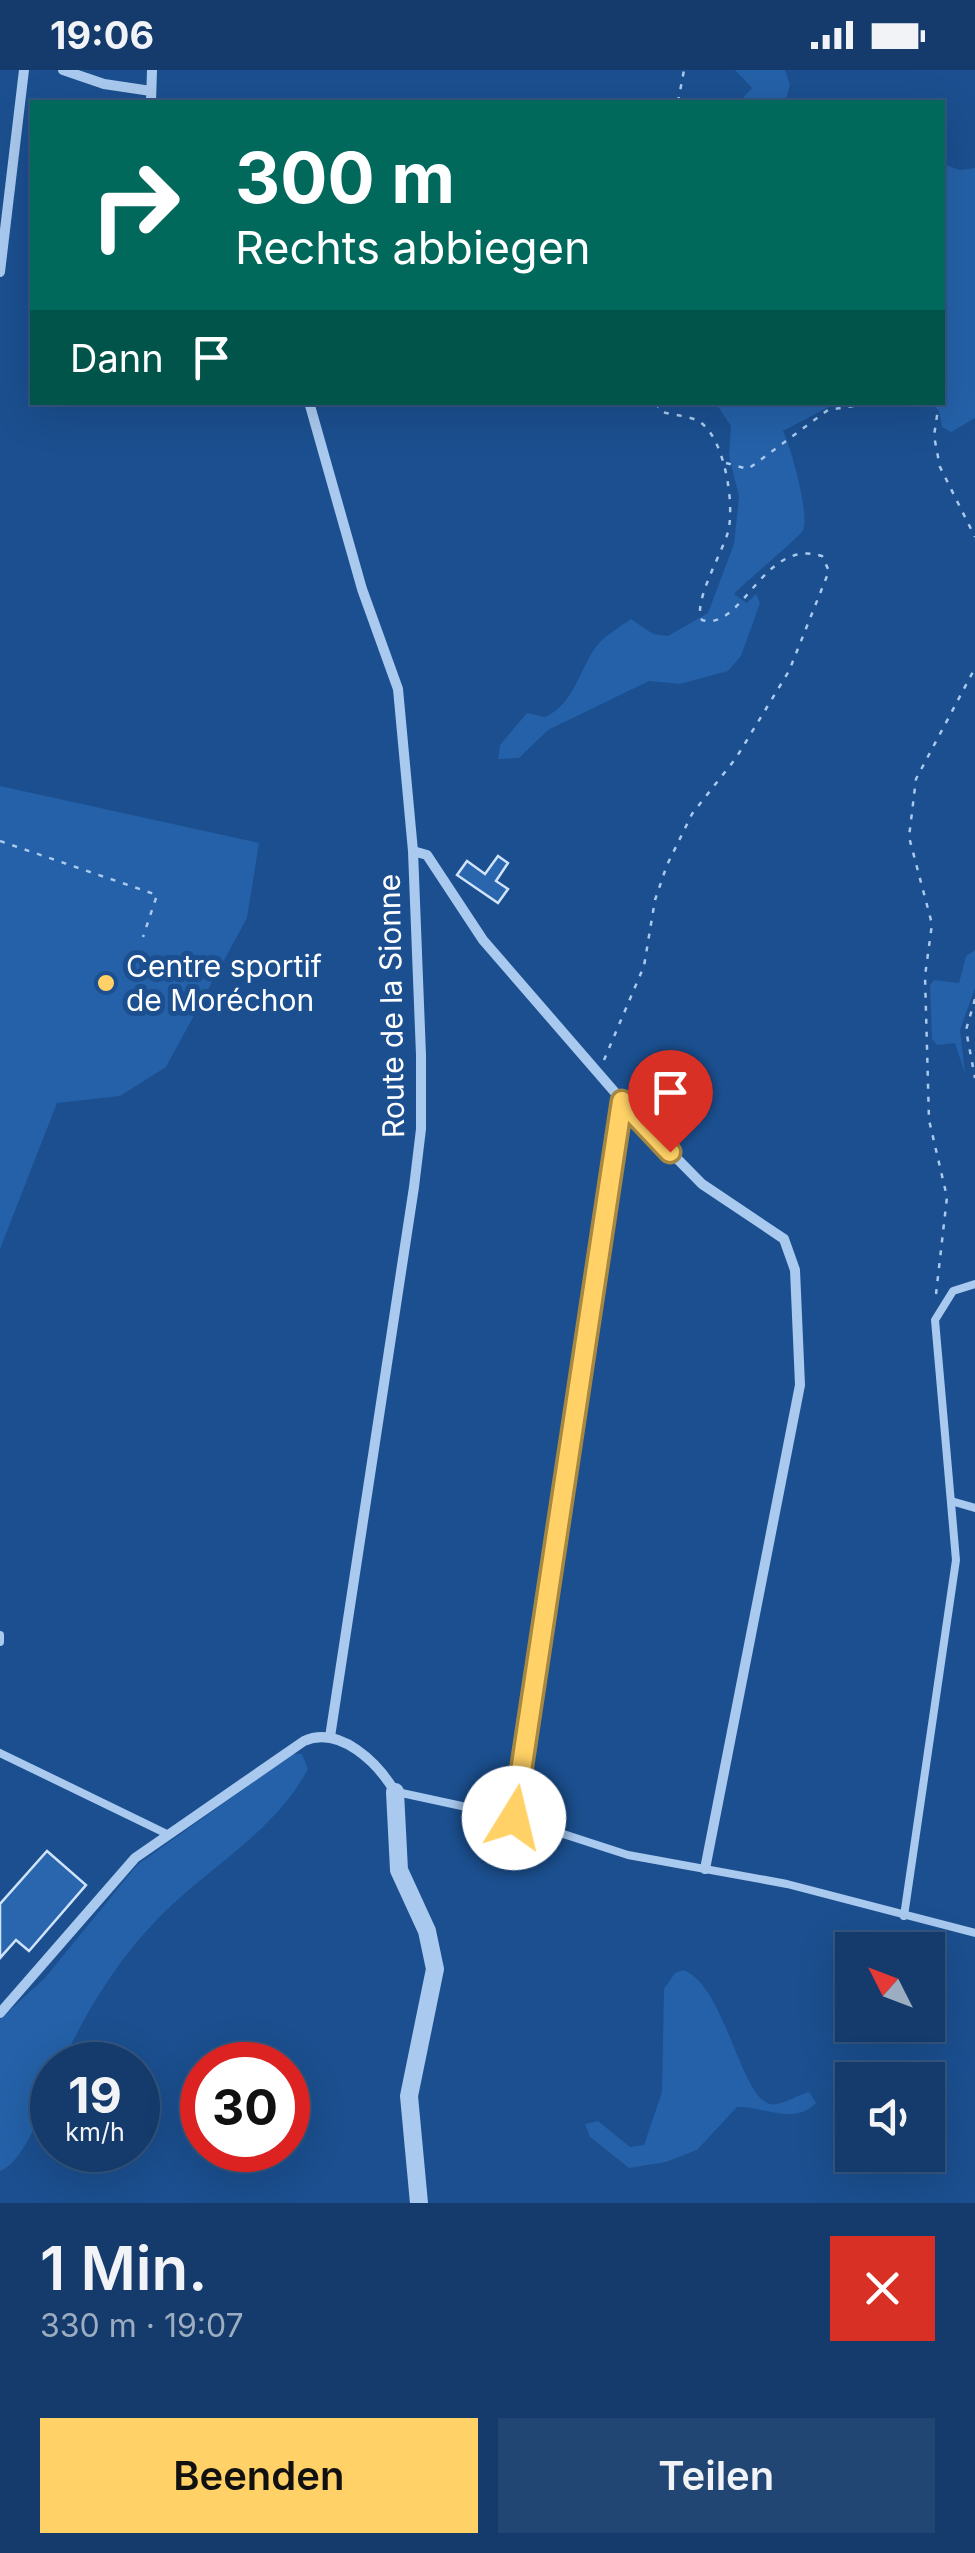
<!DOCTYPE html>
<html lang="de">
<meta charset="utf-8">
<style>
:root{--surface:#143b6b;--page:#214673;--text:#f1f3f6;--muted:#9dadc1;--line:#33557e;--accent:#ffd166}
body{margin:0;font-family:Inter,sans-serif;background:var(--page);color:var(--text);height:100vh;display:flex;flex-direction:column;font-size:38px;white-space:nowrap}
*{box-sizing:border-box;margin:0}
p{font-size:32px;color:var(--muted)}
.icon{flex:none;width:55px;height:55px;fill:none;stroke:currentColor;stroke-width:2;stroke-linecap:round;stroke-linejoin:round}
.map{position:relative;height:2133px;overflow:hidden}
.drawer{display:flex;flex-direction:column;background:var(--surface);flex:1}
.drawer>*{flex:none}
.banner{position:absolute;left:30px;top:30px;width:915px;height:305px;border-radius:0px;box-shadow:0 10px 40px #0002,0 0 0 2px var(--line);background:#00695c;color:#fff;overflow:hidden}
.needle{width:65px;rotate:312deg}
.controls{position:absolute;left:835px;top:1862px;display:grid;gap:20px}
.controls a{display:grid;place-items:center;width:110px;height:110px;border-radius:0px;background:var(--surface);box-shadow:0 10px 40px #0002,0 0 0 2px var(--line);font-size:50px}
.speed{position:absolute;left:30px;top:1972px;display:flex;gap:20px;font-size:50px;font-weight:700;text-align:center}
.speed>*{display:grid;place-content:center;width:130px;height:130px;border-radius:50%;background:var(--surface);box-shadow:0 10px 40px #0002,0 0 0 2px var(--line);line-height:1}
.speed small{font-size:25px;font-weight:400}
.speed .limit{border:15px solid #d22;background:#fff;color:#111}
.pin{position:absolute;display:grid;place-items:center;width:85px;height:85px;color:#fff;margin:-102px -42px;border-radius:50% 50% 50% 0;rotate:-45deg;box-shadow:0 0 10px #0007}
.pin .icon{rotate:45deg}
.me{position:absolute;width:110px;margin:-55px;rotate:9deg;stroke-linejoin:round;filter:drop-shadow(0 0 8px #0008)}
.turn{display:flex;align-items:center;gap:35px;height:210px;padding:0 40px;font-size:45px}
.turn .icon{width:130px;height:130px;stroke-width:2.5}
.turn b{display:block;font-size:70px;line-height:85px}
.then{display:flex;align-items:center;height:95px;padding:0 40px;background:#0003;gap:20px;font-size:38px}
.round{display:grid;place-items:center;flex:none;width:105px;height:105px;border-radius:0px;background:var(--page)}
.summary{display:flex;align-items:center;justify-content:space-between;height:170px;padding:0 40px}
h1{font-size:60px;font-weight:600;line-height:75px}
.button{display:flex;gap:20px;margin-top:auto;padding:20px 40px}
.button a{flex:1;height:115px;border-radius:0px;background:var(--accent);color:#111;font-size:40px;font-weight:600;line-height:115px;text-align:center}
.button a+a{background:var(--page);color:var(--text)}
.status{display:flex;justify-content:space-between;align-items:center;height:70px;padding:0 50px;background:var(--surface);direction:ltr}
.status svg{height:28px;fill:currentColor}
.map>svg:first-child{display:block}
.green{fill:#2461a8}
.building{fill:#2a66ad;stroke:#cfe3fa;stroke-width:2.5}
.lines{fill:none;stroke-linecap:round;stroke-linejoin:round}
.path{stroke:#a9c9ee;stroke-width:2.5;stroke-dasharray:5 8;stroke-linecap:butt}
.service{stroke:#a9c9ee;stroke-width:8}
.minor{stroke:#a9c9ee;stroke-width:10}
.tertiary{stroke:#a9c9ee;stroke-width:18}
.route-casing{stroke:#a68842;stroke-width:25}
.route{stroke:#ffd166;stroke-width:18}
.poi-dot{fill:#ffd166;stroke:#1b4f8f;stroke-width:4}
.labels{text-anchor:middle;dominant-baseline:central;stroke-width:10;stroke-linejoin:round;paint-order:stroke}
.poi-label{font-size:30px;fill:#fff;stroke:#1b4f8f;text-anchor:start}
.street-label{font-size:30px;fill:#fff;stroke:#1b4f8f}
</style>
<div class="status"><b>19:06</b><svg viewBox="0 0 49 12"><path d="M0 12V9h3v3zM5 12V6h3v6zM10 12V3h3v9zM15 12V0h3v12zM26 1h20v11H26zM47 4h2v5h-2z"/></svg></div>
<div class="map">
<svg width="975" height="2133" viewBox="0 0 975 2133">
<rect width="100%" height="100%" fill="#1b4f8f"/>
<path class="green" d="M735,0H785L790,15L785,32H739L752,18Z
M943,94L960,100L975,98V348L951,362L942,357L939,341L931,333L942,332Z
M705,333H836L783,361C791,377 810,445 803,460C800,467 746,511 734,524L747,533L756,524L760,533L741,586L728,601L680,614L649,611L548,660L519,688L498,689L500,675L527,643L545,647C572,635 578,605 593,581C602,567 618,558 631,549L653,564L668,566L708,543L734,474L739,427L729,385L731,356L717,335Z
M0,716L259,773L247,848L166,997L120,1026L57,1033L0,1179Z
M975,880V918L960,960L965,1004L955,973L937,975L932,969L930,915L934,910L959,913L966,886Z
M293,1684H302L308,1699C277,1757 222,1789 174,1833C124,1879 90,1934 61,1995H52C52,2022 26,2092 0,2101V1949L45,1908L137,1795Z
M683,1900C725,1914 741,2031 771,2034C782,2036 797,2025 809,2022L816,2033C794,2056 764,2036 737,2037L697,2080L666,2092L629,2098L590,2067L585,2054L598,2051L630,2077L644,2075L662,2022L664,1919L675,1903Z"/>
<path class="building" d="M498,786L508,793L496,811L508,819L498,833L457,805L467,791L485,804Z
M47,1781L86,1815L29,1881L16,1870L0,1888V1834Z"/>
<g class="lines">
<path class="path" d="M678,32L684,0
M939,332L934,366L940,397L975,467
M726,393L748,399L828,340L879,332
M0,771L157,825L143,867
M975,929L966,960L975,1008
M604,990L644,896L655,830L667,795L692,744L736,688L789,601L829,501L822,486C763,467 743,562 702,550C692,534 722,483 728,462C735,435 725,369 700,352C691,346 673,345 662,342L655,332
M936,1224L947,1127L929,1050L925,906L932,854L909,767L916,709L975,598"/>
<path class="service" d="M951,1431L975,1438
M0,1565V1572
M0,1683L167,1764
M397,1722L508,1746L628,1785L787,1814L975,1863
M904,1846L956,1490L935,1250L953,1221L975,1214"/>
<path class="minor" d="M63,0L104,14L151,21
M151,32L152,0
M0,202L24,0
M309,332L362,519L398,619L413,781L421,985V1059L414,1117L330,1667
M413,781L427,785L483,870L638,1049L702,1114L784,1169L795,1200L800,1315L705,1799
M514,1748L622,1031
M0,1943L135,1788L304,1671C340,1655 378,1693 395,1722"/>
<path class="tertiary" d="M395,1722L399,1800L427,1861L435,1899L409,2026L419,2133"/>
</g>
<g class="lines">
<g class="route-casing">
<path id="route" d="M514,1748L622,1031L670,1082"/>
</g>
<use href="#route" class="route"/>
</g>
<circle class="poi-dot" cx="106" cy="913" r="10"/>
<g class="labels">
<g class="poi-label">
<text x="126" y="896">Centre sportif<tspan x="126" dy="34">de Moréchon</tspan></text>
</g>
<g class="street-label">
<text transform="translate(391 936) rotate(-91)">Route de la Sionne</text>
</g>
</g>
</svg>
<div class="controls">
<a><svg class="needle" viewBox="-14 -14 28 28"><path d="M0-13l5 13h-10z" fill="#e53935"/><path d="M0 13l5-13h-10z" fill="#9dadc1"/></svg></a>
<a><svg class="icon" aria-label="sound" viewBox="0 0 24 24"><path d="M4 9h4l5-4v14l-5-4H4zM17 9q2 3 0 6"/></svg></a>
</div>
<div class="speed"><div>19<small>km/h</small></div><div class="limit">30</div></div>
<div class="pin" style="left:670px;top:1082px;background:#d93025"><svg class="icon" aria-label="arrive" viewBox="0 0 24 24"><path d="M6 21V4h12l-3 4 3 4H6"/></svg></div>
<svg class="me" style="left:514px;top:1748px" viewBox="-20 -20 40 40"><circle r="19" fill="#fff"/><path d="M0-13L10 11 0 6-10 11z" fill="#ffd166"/></svg>
<div class="banner">
<div class="turn"><svg class="icon" aria-label="right" viewBox="0 0 24 24"><path d="M7 20v-9h11M14 6l5 5-5 5"/></svg><div><b>300 m</b>Rechts abbiegen</div></div>
<div class="then">Dann<svg class="icon" aria-label="arrive" viewBox="0 0 24 24"><path d="M6 21V4h12l-3 4 3 4H6"/></svg></div>
</div>
</div>
<section class="drawer">
<div class="summary"><div><h1>1 Min.</h1><p>330 m · 19:07</p></div><a class="round" style="background:#d93025;color:#fff"><svg class="icon" aria-label="close" viewBox="0 0 24 24"><path d="M6 6l12 12M18 6L6 18"/></svg></a></div>
<div class="button"><a>Beenden</a><a>Teilen</a></div>
</section>
